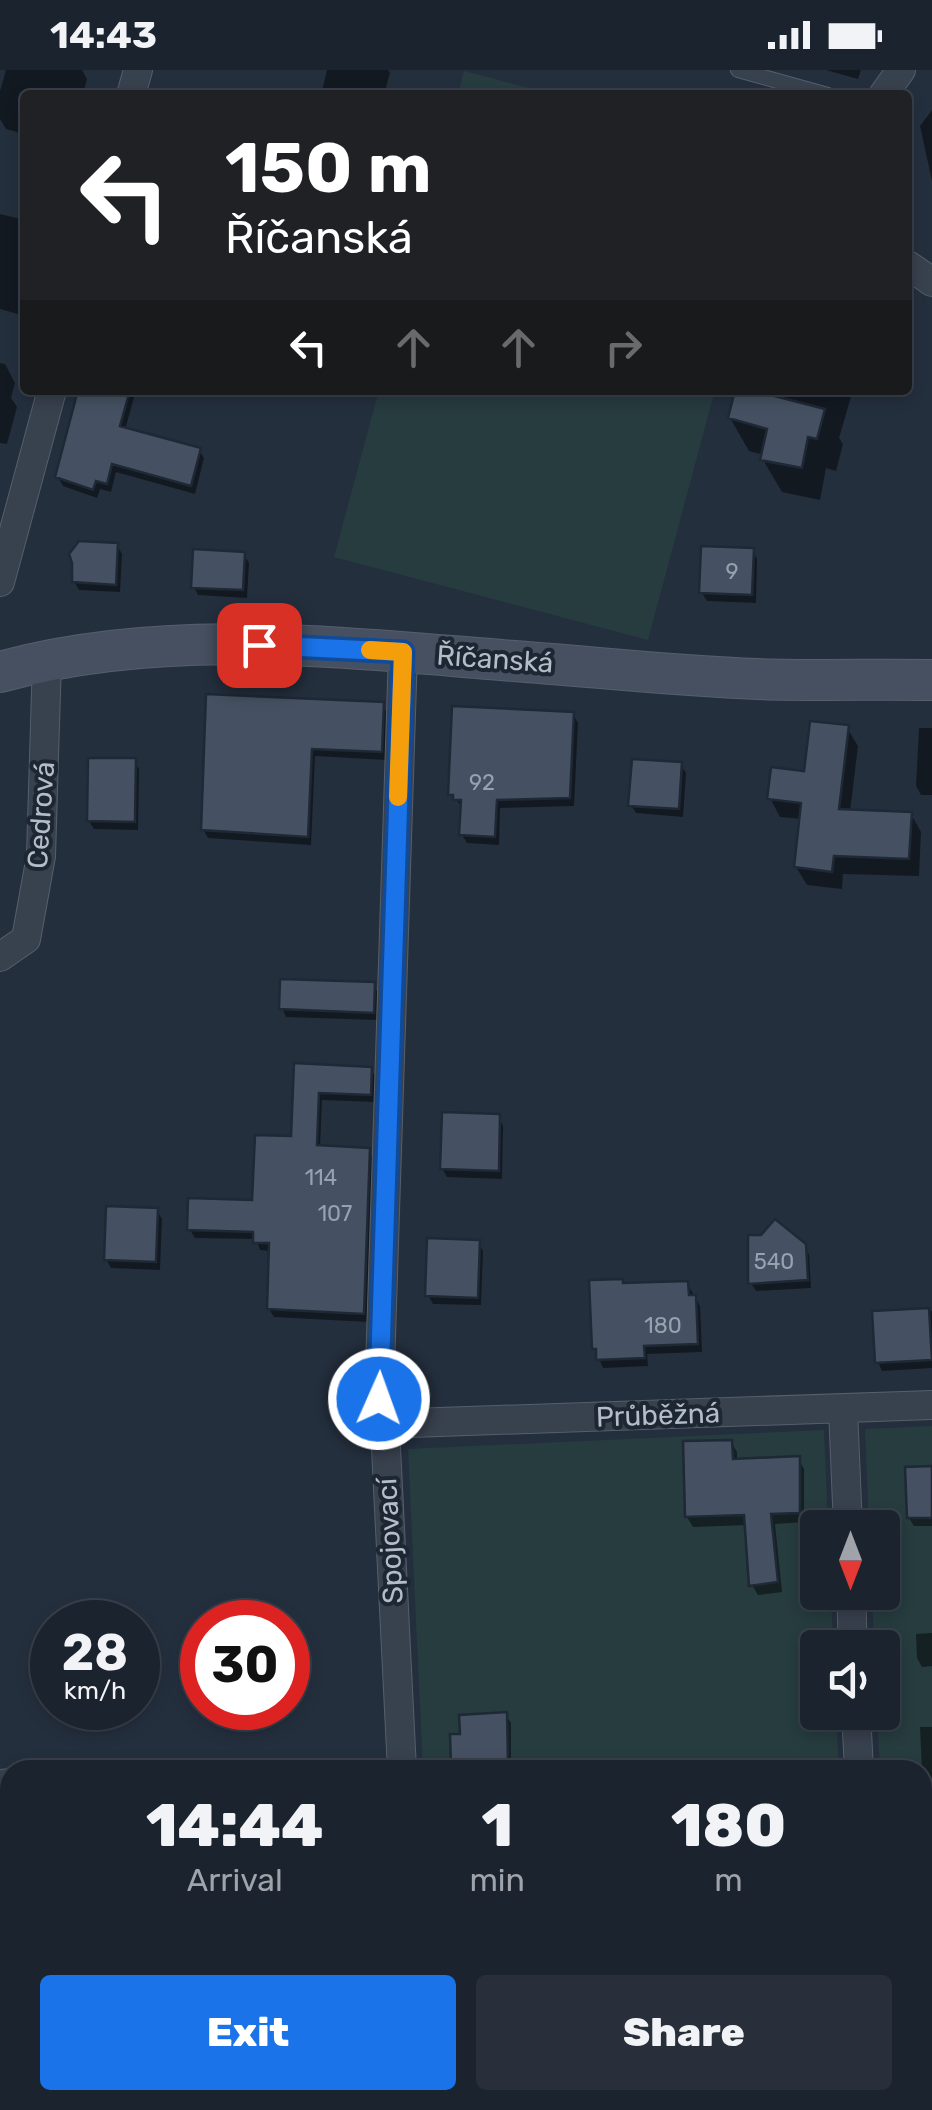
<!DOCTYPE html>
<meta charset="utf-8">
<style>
:root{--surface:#1b232e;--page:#282f3a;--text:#f1f3f6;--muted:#a0a4aa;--line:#39404a;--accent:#1a73e8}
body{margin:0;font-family:Rubik,sans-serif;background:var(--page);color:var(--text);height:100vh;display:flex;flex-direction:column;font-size:38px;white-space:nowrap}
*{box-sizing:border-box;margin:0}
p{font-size:32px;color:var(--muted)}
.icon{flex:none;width:55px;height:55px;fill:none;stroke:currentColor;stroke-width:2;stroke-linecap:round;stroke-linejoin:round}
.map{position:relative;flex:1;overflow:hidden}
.sheet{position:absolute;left:0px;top:1690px;width:932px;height:350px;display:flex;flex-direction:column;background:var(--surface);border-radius:30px 30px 0 0;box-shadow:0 5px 15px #0003,0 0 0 2px var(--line)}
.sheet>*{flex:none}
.hud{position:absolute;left:20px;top:20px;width:892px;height:305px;border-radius:10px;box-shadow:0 5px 15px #0003,0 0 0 2px var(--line);background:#202124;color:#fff;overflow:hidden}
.needle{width:65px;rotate:180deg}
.tools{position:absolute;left:800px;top:1440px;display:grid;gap:20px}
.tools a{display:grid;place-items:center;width:100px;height:100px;border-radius:10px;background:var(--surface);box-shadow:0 5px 15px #0003,0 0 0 2px var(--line);font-size:50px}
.speed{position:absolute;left:30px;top:1530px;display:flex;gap:20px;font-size:50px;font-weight:700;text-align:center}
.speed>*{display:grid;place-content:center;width:130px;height:130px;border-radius:50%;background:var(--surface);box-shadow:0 5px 15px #0003,0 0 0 2px var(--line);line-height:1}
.speed small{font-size:25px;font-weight:400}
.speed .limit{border:15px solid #d22;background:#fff;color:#111}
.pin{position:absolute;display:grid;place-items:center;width:85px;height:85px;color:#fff;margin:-42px;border-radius:20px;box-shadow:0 5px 15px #0006}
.me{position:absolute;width:110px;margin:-55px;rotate:2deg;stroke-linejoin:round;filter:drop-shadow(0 0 8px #0008)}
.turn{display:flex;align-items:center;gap:35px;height:210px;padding:0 40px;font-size:45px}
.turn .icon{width:130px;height:130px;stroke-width:2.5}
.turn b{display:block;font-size:70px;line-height:85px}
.lanes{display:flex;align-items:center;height:95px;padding:0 40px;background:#0003;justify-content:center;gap:50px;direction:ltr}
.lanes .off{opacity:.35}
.eta{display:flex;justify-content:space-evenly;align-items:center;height:170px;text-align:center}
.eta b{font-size:60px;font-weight:800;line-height:70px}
.action{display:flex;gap:20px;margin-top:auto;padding:20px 40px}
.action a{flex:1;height:115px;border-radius:10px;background:var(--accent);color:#fff;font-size:40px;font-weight:800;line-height:115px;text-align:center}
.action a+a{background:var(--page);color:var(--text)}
.status{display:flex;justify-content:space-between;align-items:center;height:70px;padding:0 50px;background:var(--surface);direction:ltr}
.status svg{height:28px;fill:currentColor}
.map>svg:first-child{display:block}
.green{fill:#263c3f}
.shadow{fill:#0007}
.building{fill:#455162;stroke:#1f2835;stroke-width:2.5}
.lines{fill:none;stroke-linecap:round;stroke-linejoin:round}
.lane-casing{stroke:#565f6c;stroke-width:16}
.street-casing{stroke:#565f6c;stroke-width:30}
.secondary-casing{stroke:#565f6c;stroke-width:42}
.lane{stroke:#38414e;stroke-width:14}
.street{stroke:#38414e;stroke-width:28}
.secondary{stroke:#465061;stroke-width:40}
.route-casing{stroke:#114b97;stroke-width:25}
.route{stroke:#1a73e8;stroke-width:18}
.slow{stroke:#f59e0b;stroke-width:18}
.labels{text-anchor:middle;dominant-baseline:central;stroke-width:8;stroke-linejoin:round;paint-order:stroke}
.number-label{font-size:22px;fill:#98a1af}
.street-label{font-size:28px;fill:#b4bcc9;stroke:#1d2633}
</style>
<div class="status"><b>14:43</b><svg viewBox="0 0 49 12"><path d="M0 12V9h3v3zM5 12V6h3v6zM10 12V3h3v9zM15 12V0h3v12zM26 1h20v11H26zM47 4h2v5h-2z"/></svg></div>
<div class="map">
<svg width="932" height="2040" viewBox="0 0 932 2040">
<rect width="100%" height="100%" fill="#242f3e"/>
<path class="green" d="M464,1L556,25H458Z
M379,320H715L648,570L334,487Z
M932,1356V1740H923L922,1700H880L877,1643L882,1642V1578L874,1577L872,1523L882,1522V1458L869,1457L865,1359Z
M824,1360L828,1457L818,1458V1522L831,1523L833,1577L818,1578V1642L836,1643L839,1700H423L408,1379Z
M10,1755V2030H170V2040H0V1756Z
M923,1780H932V2040H896V2030H922Z
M202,2030H398L399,2040H202Z
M439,2030H856V2040H439Z"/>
<path class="shadow" d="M6,0H82L87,9L83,25H25V76L17,62L6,59L0,49V21Z
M327,0H388L390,3L384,25H321Z
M826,0H861L858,9Z
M932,40V111L920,56Z
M0,144L25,150V246L0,239Z
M0,293L5,294L15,313L11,328L17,337L7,374L0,373Z
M80,320H136L125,360L199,380L204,388L195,424L116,402L111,422L100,419L97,428L63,416L58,407Z
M737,320H853L839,368L843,374L836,401L826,398L820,430L782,422L763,390L764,385L749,381L730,348Z
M117,475L122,484L120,522L79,520L74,511Z
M753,481L757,489L756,533L707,531L702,523Z
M244,485L249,493L247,528L198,525L194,517Z
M209,627L382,635L387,643L386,690L315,686L311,775L208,768L203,759Z
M573,644L578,653L574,736L500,738L499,775L467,773L462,765L463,738L451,724Z
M847,658L858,676L850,742L911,744L921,762L919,806L843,804L842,819L807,815L796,797L802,749L780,747L770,728L807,704Z
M919,658H932V725H921L916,716Z
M134,691L139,699L138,760L94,759L89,751Z
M681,695L686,703L683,747L636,743L631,735Z
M373,915L378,923L377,950L286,947L282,938Z
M296,996L371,999L376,1008L375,1032L322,1030L320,1078L368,1080L373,1089L368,1252L274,1247L269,1239L271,1181L260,1180L256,1169L195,1168L190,1160L254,1132L293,1069Z
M499,1047L503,1056L502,1109L447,1107L442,1098Z
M157,1140L162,1149L160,1200L111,1198L106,1189Z
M478,1172L483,1181L481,1235L433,1234L428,1225Z
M804,1175L809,1185L811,1218L756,1221L751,1213Z
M687,1213L700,1236L702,1282L647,1284L648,1296L603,1298L595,1278L624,1216Z
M932,1241V1298L882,1301L878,1292L875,1243Z
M731,1372L737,1382V1392L798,1389L804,1399V1452L775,1454L782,1522L758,1525L752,1515L747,1455L693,1457L687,1447Z
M932,1398V1456H914L909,1448Z
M932,1563V1596L922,1597L917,1588L916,1564Z
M506,1645L511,1653V1700H456L454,1696L462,1666Z
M920,1657H932V1709H927L922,1701Z
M812,1692L817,1700H765V1695Z
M928,1821H932V1898Z
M466,2030H524L525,2040H466Z
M780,2030H833L834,2040H781Z
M66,2033H116L120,2040H66Z"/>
<path class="building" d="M78,320H130L120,356L201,378L191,416L112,394L107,414L96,411L93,420L55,407Z
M735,320H768L767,324L825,339L817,369L808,367L802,398L760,390L767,359L728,348Z
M79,471L118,473L116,515L72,512V493L69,484Z
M701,476L754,478L752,525L699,523Z
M193,479L245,482L243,520L191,518Z
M206,624L384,632L382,682L312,679L308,767L201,760Z
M452,636L574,642L570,728L497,730L495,767L459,765L461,730H453V725H448Z
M810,651L849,655L839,739L912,742L909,789L834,786L832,802L794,797L801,733L767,729L771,697L804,701Z
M88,688H136L135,752L87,751Z
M632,689L682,692L679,739L628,736Z
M280,909L375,912L374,943L279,939Z
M294,993L372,997L371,1025L319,1023L317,1075L370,1078L364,1244L267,1239L269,1173H253V1162L187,1160L188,1128L252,1130L255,1065L291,1066Z
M442,1042L500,1044L499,1101L440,1099Z
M106,1136L158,1138L156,1192L104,1190Z
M775,1149L806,1174L808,1210L748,1214V1165H761Z
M427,1168L480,1170L478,1228L425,1226Z
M623,1209V1213L688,1211L689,1225H696L698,1274L644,1276L645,1288L596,1290V1279H592L589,1210Z
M929,1238L932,1290L875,1293L872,1241Z
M732,1370L733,1389L800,1386V1443L771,1444L778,1512L749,1516L744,1445L685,1447L683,1371Z
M932,1396V1448H907L905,1397Z
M507,1642L508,1694L451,1697L450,1664H460L459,1645Z"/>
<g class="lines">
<g class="lane-casing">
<path id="lane" d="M738,0L828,25"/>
</g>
<g class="street-casing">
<path id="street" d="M131,25L138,0
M883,25L901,0
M908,195L932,212
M0,512L52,320
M0,887L26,869L41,786L47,589
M843,1339L848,1458
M383,1354L932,1335
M851,1522L853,1578
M856,1642L859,1700
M402,1700L386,1378L379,1329L403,582
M0,1714L10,1713
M922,1760L932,1759
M187,2030V2040
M417,2030L418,2040
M872,2030V2040"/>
</g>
<g class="secondary-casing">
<path id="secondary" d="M0,602C166,556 345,578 514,591C595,597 676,606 757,609C815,611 874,609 932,610"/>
</g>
<use href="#lane" class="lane"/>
<use href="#street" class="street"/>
<use href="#secondary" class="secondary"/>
</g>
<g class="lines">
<g class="route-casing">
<path id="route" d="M259,575L403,582L379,1329"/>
</g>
<use href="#route" class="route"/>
<path class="slow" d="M370,580L403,582L398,727"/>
</g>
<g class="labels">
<g class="number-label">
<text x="732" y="501">9</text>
<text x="482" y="712">92</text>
<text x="321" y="1107">114</text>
<text x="335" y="1143">107</text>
<text x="774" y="1191">540</text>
<text x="663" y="1255">180</text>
</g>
<g class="street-label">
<text transform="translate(495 589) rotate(4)">Říčanská</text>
<text transform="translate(41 745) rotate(-86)">Cedrová</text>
<text transform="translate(658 1345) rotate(-2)">Průběžná</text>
<text transform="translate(390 1471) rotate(-93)">Spojovací</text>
</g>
</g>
</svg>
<div class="tools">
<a><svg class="needle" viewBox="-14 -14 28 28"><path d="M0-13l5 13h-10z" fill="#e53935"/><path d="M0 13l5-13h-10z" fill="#a0a4aa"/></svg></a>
<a><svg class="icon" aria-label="sound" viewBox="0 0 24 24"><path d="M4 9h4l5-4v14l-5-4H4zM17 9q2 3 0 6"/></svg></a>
</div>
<div class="speed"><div>28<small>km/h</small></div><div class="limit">30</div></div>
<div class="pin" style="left:259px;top:575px;background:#d93025"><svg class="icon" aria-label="arrive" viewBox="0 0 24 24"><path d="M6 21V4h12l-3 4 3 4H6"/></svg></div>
<svg class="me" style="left:379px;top:1329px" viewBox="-20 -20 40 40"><circle r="17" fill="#1a73e8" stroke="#fff" stroke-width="3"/><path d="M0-11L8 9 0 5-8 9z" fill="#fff"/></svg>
<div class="hud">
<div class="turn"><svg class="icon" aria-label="left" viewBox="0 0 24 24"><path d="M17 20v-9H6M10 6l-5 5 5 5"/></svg><div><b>150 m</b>Říčanská</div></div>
<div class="lanes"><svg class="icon" aria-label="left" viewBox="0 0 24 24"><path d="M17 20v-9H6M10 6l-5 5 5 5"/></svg><svg class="icon off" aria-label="ahead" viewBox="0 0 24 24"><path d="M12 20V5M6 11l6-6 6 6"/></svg><svg class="icon off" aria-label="ahead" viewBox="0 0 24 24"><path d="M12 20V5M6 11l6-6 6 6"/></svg><svg class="icon off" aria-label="right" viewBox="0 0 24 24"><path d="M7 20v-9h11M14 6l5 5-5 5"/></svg></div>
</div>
<section class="sheet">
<div class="eta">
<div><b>14:44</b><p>Arrival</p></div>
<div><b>1</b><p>min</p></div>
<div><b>180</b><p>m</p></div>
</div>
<div class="action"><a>Exit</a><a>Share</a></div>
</section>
</div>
